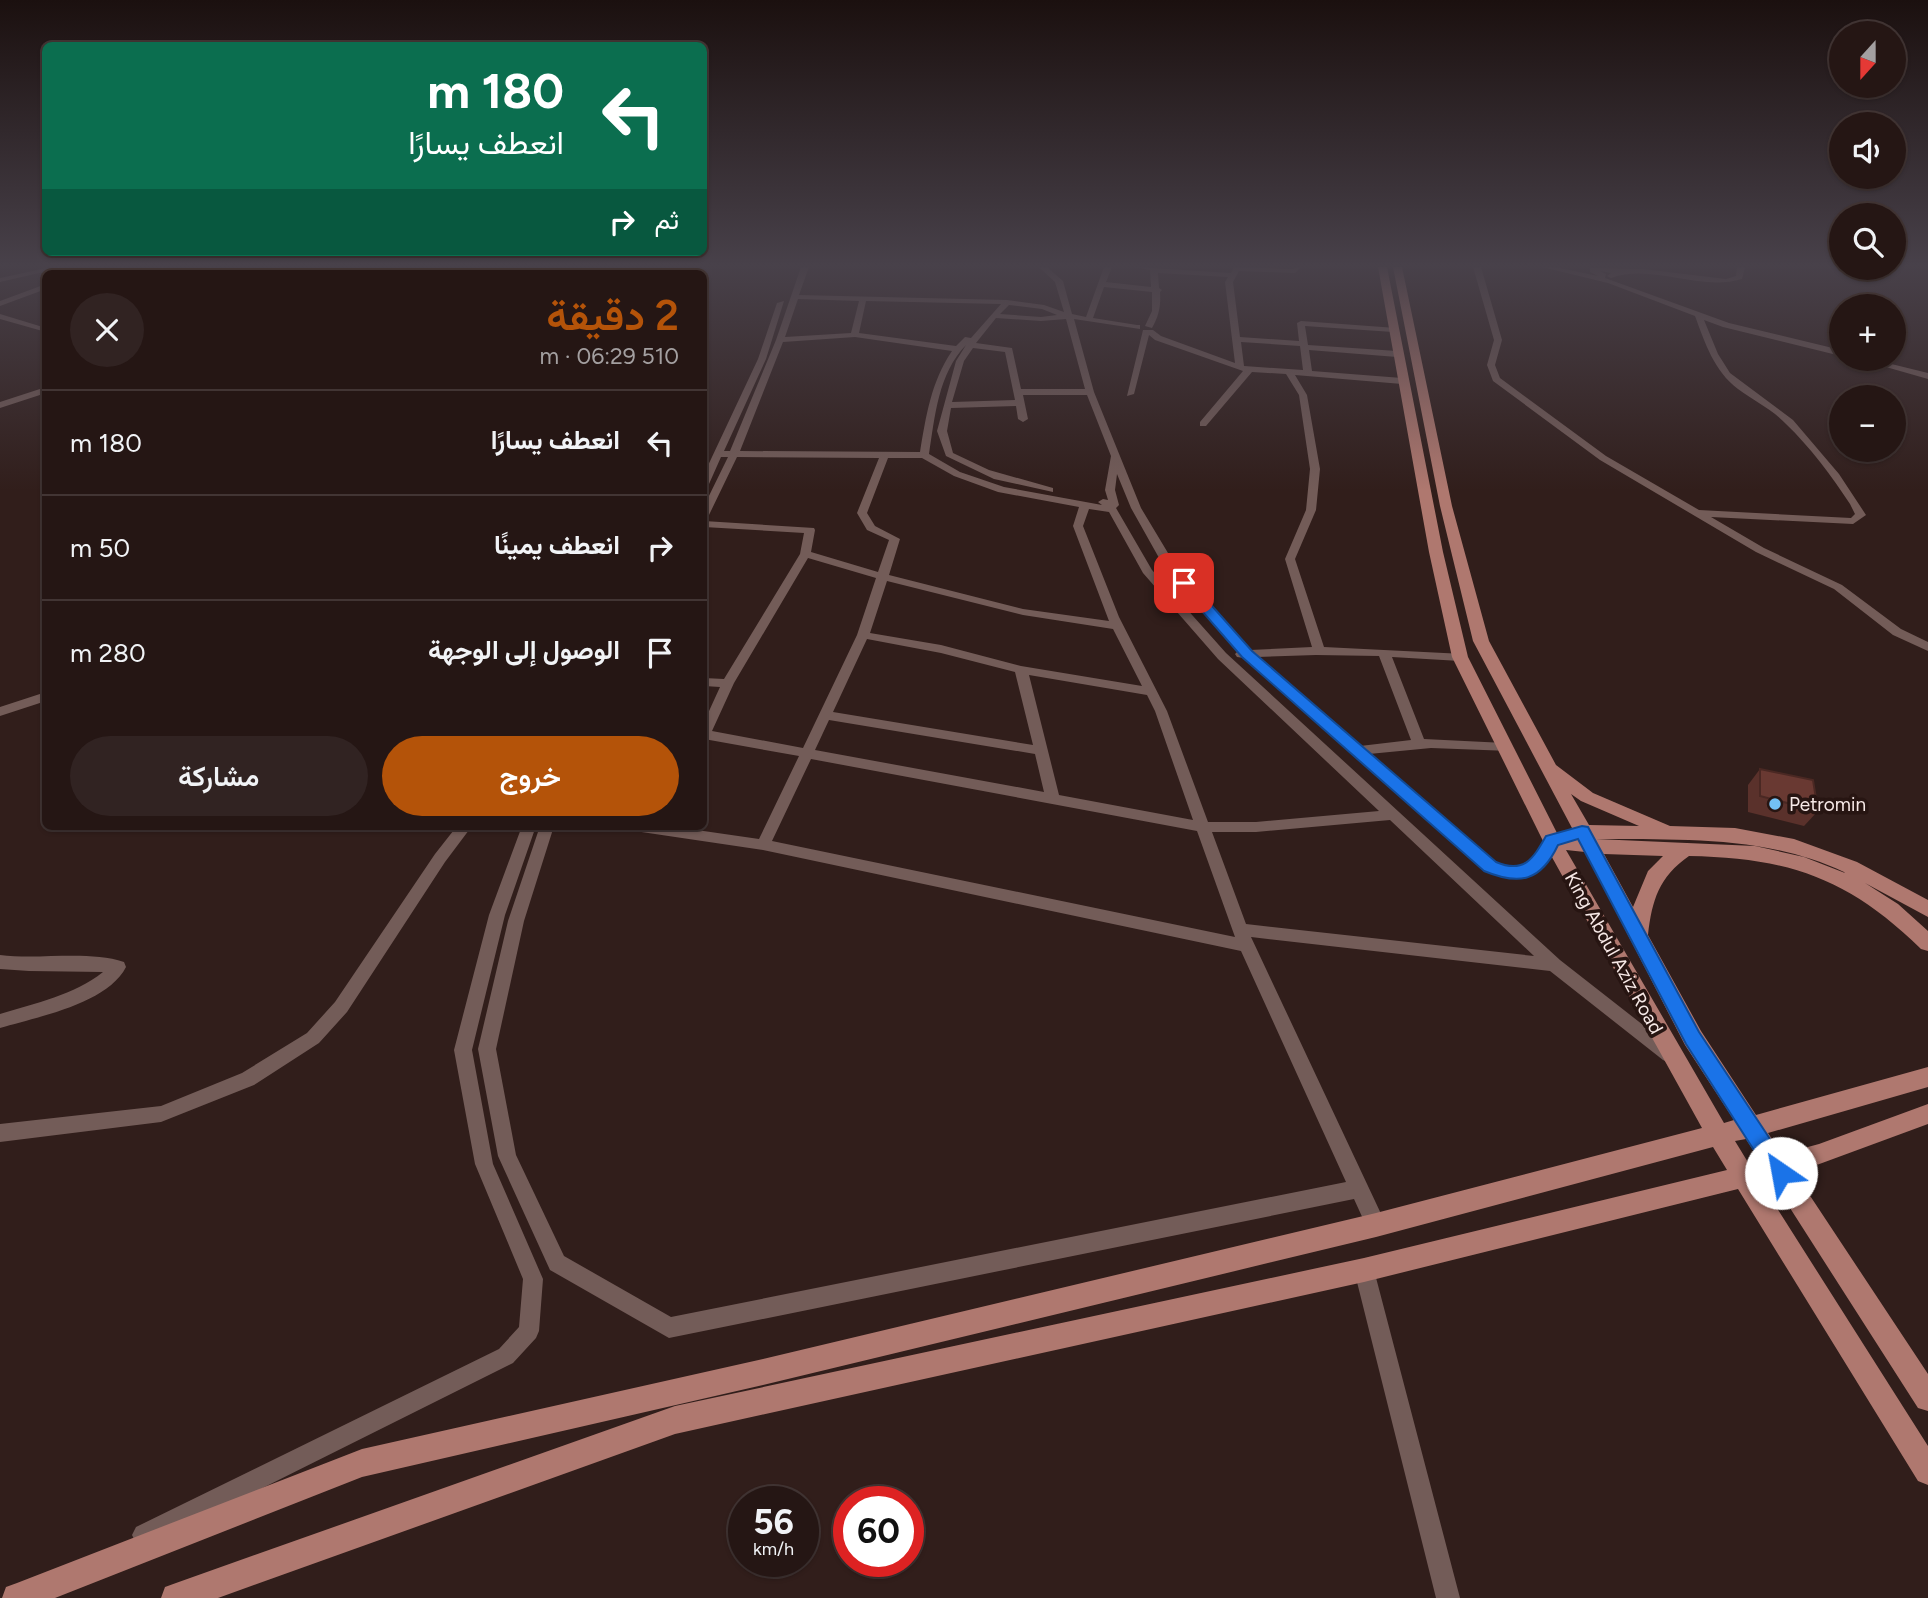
<!DOCTYPE html>
<html lang="ar">
<meta charset="utf-8">
<style>
:root{--surface:#251614;--page:#312322;--text:#f1f3f6;--muted:#a39fa0;--line:#423534;--accent:#b45309}
body{margin:0;font-family:Figtree,Vazirmatn,sans-serif;background:var(--page);color:var(--text);direction:rtl;height:100vh;display:flex;flex-direction:column;font-size:26px;white-space:nowrap}
*{box-sizing:border-box;margin:0}
p{font-size:23px;color:var(--muted)}
.icon{flex:none;width:38px;height:38px;fill:none;stroke:currentColor;stroke-width:2;stroke-linecap:round;stroke-linejoin:round}
.map{position:relative;flex:1;overflow:hidden;direction:ltr}
.sheet{position:absolute;left:42px;top:270px;width:665px;height:560px;display:flex;flex-direction:column;background:var(--surface);border-radius:10px;box-shadow:0 2px 5px #0004,0 0 0 2px var(--line);direction:rtl}
.sheet>*{flex:none}
.top-card{position:absolute;left:42px;top:42px;width:665px;height:214px;border-radius:10px;box-shadow:0 2px 5px #0004,0 0 0 2px var(--line);direction:rtl;background:#0b6e4f;color:#fff;overflow:hidden}
.needle{width:46px;rotate:201deg}
.fabs{position:absolute;left:1829px;top:21px;display:grid;gap:14px}
.fabs a{display:grid;place-items:center;width:77px;height:77px;border-radius:50%;background:var(--surface);box-shadow:0 2px 5px #0004,0 0 0 2px var(--line);font-size:35px}
.speed{position:absolute;left:728px;top:1486px;display:flex;gap:14px;font-size:35px;font-weight:700;text-align:center}
.speed>*{display:grid;place-content:center;width:91px;height:91px;border-radius:50%;background:var(--surface);box-shadow:0 2px 5px #0004,0 0 0 2px var(--line);line-height:1}
.speed small{font-size:18px;font-weight:400}
.speed .limit{border:10px solid #d22;background:#fff;color:#111}
.pin{position:absolute;display:grid;place-items:center;width:60px;height:60px;color:#fff;margin:-30px;border-radius:14px;box-shadow:0 4px 10px #0006}
.me{position:absolute;width:77px;margin:-38px;rotate:327deg;stroke-linejoin:round;filter:drop-shadow(0 0 5px #0008)}
.turn{display:flex;align-items:center;gap:24px;height:147px;padding:0 28px;font-size:32px}
.turn .icon{width:91px;height:91px;stroke-width:2.5}
.turn b{display:block;font-size:49px;line-height:60px}
.then{display:flex;align-items:center;height:66px;padding:0 28px;background:#0003;gap:14px;font-size:26px}
.round{display:grid;place-items:center;flex:none;width:74px;height:74px;border-radius:37px;background:var(--page)}
.headline{display:flex;align-items:center;justify-content:space-between;height:119px;padding:0 28px}
h1{font-size:42px;font-weight:600;line-height:52px;color:var(--accent)}
.cta{display:flex;gap:14px;margin-top:auto;padding:14px 28px}
.cta a{flex:1;height:80px;border-radius:42px;background:var(--accent);color:#fff;font-size:28px;font-weight:600;line-height:80px;text-align:center}
.cta a+a{background:var(--page);color:var(--text)}
ul{padding:0;list-style:none}
li{display:flex;align-items:center;gap:21px;height:105px;padding:0 28px;border-top:2px solid var(--line)}
li div{flex:1}
li b{display:block;font-size:26px}
li em{font-style:normal}
.map>svg:first-child{display:block}
.lines{fill:none;stroke-linecap:round;stroke-linejoin:round}
.minor{fill:#735c58;fill-rule:evenodd}
.major{fill:#af786f;fill-rule:evenodd}
.wall{fill:#5a312b}
.building{fill:#693932;stroke:#4a2823;stroke-width:2}
.route{fill:#1a73e8;stroke:#114b97;stroke-width:2}
.poi-dot{fill:#73c1f5;stroke:#271512;stroke-width:2.5}
.labels{text-anchor:middle;dominant-baseline:central;stroke-width:7;stroke-linejoin:round;paint-order:stroke}
.poi-label{font-size:19px;fill:#f7e9e7;stroke:#271512;text-anchor:start}
.street-label{font-size:19px;fill:#f7e9e7;stroke:#271512}
</style>
<div class="map">
<svg width="1928" height="1598" viewBox="0 0 1928 1598">
<rect width="100%" height="100%" fill="#311e1b"/>
<g class="lines">
<path class="minor" d="M51,267H65L0,282V278Z
M94,267H105L90,273H79Z
M116,267H128L111,273H99Z
M158,267H166L173,273H165Z
M207,267H217L218,268L214,270Z
M801,267H809L799,295L1007,300L1044,305L1064,312L1055,282L1039,267H1047L1063,281L1072,314L1086,317L1104,267H1112L1106,282L1151,287L1150,270L1135,267L1231,273L1234,267L1292,269L1301,267L1295,273L1239,271L1233,282L1240,337L1299,341L1297,323L1301,321L1396,328L1397,330L1393,332L1305,326L1308,345L1397,351L1401,354L1397,357L1309,350L1312,371L1402,378L1406,381L1402,384L1295,375L1307,395L1320,469L1316,510L1295,559L1324,647L1464,654L1466,657L1460,661L1392,657L1424,739L1505,743L1510,745L1512,748L1510,751L1431,748L1369,754L1495,863C1524,873 1533,861 1547,837H1557L1559,841C1540,877 1524,885 1485,871L1244,658L1237,657L1235,654L1238,651L1163,565L1131,508L1117,474L1115,490L1119,505L1116,508L1152,570L1226,653L1560,960L1675,1050L1678,1055L1675,1060L1669,1063L1663,1060L1550,971L1251,937L1383,1218L1386,1225L1383,1232L1376,1235L1369,1232L1354,1199L669,1338L550,1270L498,1156L478,1049L508,921L540,826H554L524,921L496,1049L516,1155L564,1256L671,1317L1346,1182L1241,951L763,850L628,830L626,826H669L759,839L799,756L704,739V722L720,687L704,686V678L724,679L800,554L804,533L704,527V521L814,528L815,530L811,552L878,572L889,540L867,530L857,513L879,458L737,457L709,515L704,518V506L728,457H721L709,484L704,487V474L758,359L777,303L784,301L766,359L724,451H730L776,340ZM1158,273L1228,277L1225,282L1235,363L1161,336L1153,330H1143L1127,396L1134,394L1149,335L1155,340L1243,371L1200,422V426H1206L1252,372L1286,374L1299,395L1310,469L1306,510L1285,559L1312,647L1250,650L1174,563L1141,508L1094,392L1074,319L1140,329V325H1137L1093,318L1104,287L1152,292V311L1145,326L1152,328C1159,316 1161,306 1160,292L1162,290L1159,288ZM798,299L859,301L851,333L785,337ZM866,301L1001,304L971,338L965,337L956,346L859,333ZM1009,305L1042,309L1057,315L1041,317L1000,314ZM996,318L1041,321L1066,319L1085,389H1021L1012,348L976,343ZM855,337L952,351C931,382 926,416 920,452L740,451L783,342ZM1241,342L1300,346L1303,370L1244,366ZM966,345L956,361L937,431L946,456L994,479L1053,492V488L989,470L953,453L947,431L951,408L1016,406L1018,419L1023,422L1028,419L1023,395H1087L1111,456L1105,490L1108,500L1103,499L1098,502L1102,505L1004,487L960,472L929,454C935,416 938,374 966,345ZM973,348L1005,352L1015,400L952,402L964,361ZM888,458H922L954,476L998,492L1079,507L1073,526L1109,621L1023,609L889,575L900,539L875,526L867,513ZM1089,509L1109,512L1143,573L1218,659L1379,811L1256,822H1208L1167,711L1119,617L1083,526ZM808,558L876,578L857,635L803,748L712,731L734,683ZM887,581L1023,615L1113,629L1142,686L1021,666L941,645L870,633ZM867,639L941,653L1015,672L1033,745L833,712ZM1316,655L1379,656L1411,740L1360,746L1257,657ZM1029,675L1147,695L1155,711L1193,820L1059,795ZM829,720L1035,754L1044,792L815,750ZM811,759L1197,831L1235,937L772,841ZM1390,820L1534,956L1246,924L1212,832H1256Z
M1473,267H1481L1502,340L1495,365L1500,378L1606,456L1699,510L1851,518L1855,514L1850,504C1831,475 1810,447 1786,424C1772,409 1754,401 1738,389C1714,371 1705,343 1695,316L1608,283L1542,267H1555L1598,276L1590,272V268L1643,269L1726,279L1736,276L1737,267H1745L1742,279C1699,292 1653,263 1611,278L1607,276L1611,273L1600,271L1606,274L1605,278L1729,323L1841,350V356L1723,327L1704,320L1718,354L1730,373L1793,420L1839,474L1866,515L1853,524L1711,517L1764,548L1842,585L1901,629L1928,642V651L1893,635L1834,589L1756,552L1600,460L1493,381L1487,365L1494,340Z
M46,284V289L0,306V301Z
M0,314L46,328V332L0,319Z
M1858,359H1871L1928,373V379Z
M46,387V393L0,408V402Z
M46,692V701L0,716V707Z
M457,826H472L445,862L347,1012L319,1043L254,1085L161,1122L0,1142V1124L161,1106L242,1073L307,1033L335,1002L435,854Z
M522,826H536L505,915L472,1050L493,1164L543,1279L539,1331L536,1338L513,1363L152,1543L144,1547L136,1543L132,1535L136,1527L499,1349L519,1327L523,1279L475,1164L454,1050L489,915Z
M0,955C39,960 88,950 124,962L126,967C107,1004 37,1017 0,1028V1014C36,1003 74,995 103,972L29,971L0,969Z
M1364,1260L1371,1263L1374,1270L1460,1598H1436L1354,1270L1357,1263Z"/>
<path class="major" d="M1378,267H1387L1443,552L1468,657L1558,835L1567,837L1566,834L1572,828L1473,641L1440,506L1393,267H1402L1452,506L1489,641L1556,765L1593,793L1670,826L1735,828L1794,839L1857,862L1928,900V917L1865,883L1898,904L1928,931V951L1921,949C1848,878 1789,858 1689,856C1659,877 1652,900 1648,935L1701,1031L1756,1115L1928,1067V1087L1768,1133L1782,1154L1819,1144L1928,1104V1124L1795,1173L1928,1374V1411L1918,1408L1772,1180L1761,1183L1928,1446V1485L1918,1481L1738,1189L1364,1282L675,1434L218,1598H161L165,1587L176,1583L675,1406L1364,1258L1727,1170L1713,1147L1376,1237L763,1385L362,1477L55,1598H2L6,1587L17,1583L362,1449L763,1359L1376,1213L1702,1128L1543,841L1452,657L1429,552ZM1571,794L1581,801L1639,826L1589,825ZM1596,839C1681,840 1765,835 1844,872L1845,873L1804,857L1755,846ZM1566,850L1585,852L1685,1045L1734,1120L1724,1123ZM1604,854L1663,856L1648,871L1633,907ZM1746,1139L1760,1161L1749,1164L1735,1141Z"/>
</g>
<path class="wall" d="M1760,769L1818,811L1804,826L1748,812V785Z"/>
<path class="building" d="M1760,769L1813,780L1818,811L1760,796Z"/>
<linearGradient id="sky" x2="0" y2="1"><stop stop-color="#1b100f"/><stop offset="0.54" stop-color="#48414a"/><stop offset="1" stop-color="#48414a" stop-opacity="0"/></linearGradient>
<rect width="1928" height="491" fill="url(#sky)"/>
<path class="route" d="M1184,579L1189,580L1252,651L1496,862C1524,874 1533,859 1546,836L1582,826L1588,827L1699,1032L1788,1166L1791,1173L1788,1180L1781,1183L1773,1180L1686,1044L1578,839L1558,845C1541,881 1520,886 1484,871L1242,657L1180,586L1178,583Z"/>
<circle class="poi-dot" cx="1775" cy="804" r="7"/>
<g class="labels">
<g class="poi-label">
<text x="1789" y="804">Petromin</text>
</g>
<g class="street-label">
<text transform="translate(1614 953) rotate(61)">King Abdul Aziz Road</text>
</g>
</g>
</svg>
<div class="fabs">
<a><svg class="needle" viewBox="-14 -14 28 28"><path d="M0-13l5 13h-10z" fill="#e53935"/><path d="M0 13l5-13h-10z" fill="#a39fa0"/></svg></a>
<a><svg class="icon" aria-label="sound" viewBox="0 0 24 24"><path d="M4 9h4l5-4v14l-5-4H4zM17 9q2 3 0 6"/></svg></a>
<a><svg class="icon" aria-label="search" viewBox="0 0 24 24"><circle cx="10" cy="10" r="6"/><path d="M15 15l6 6"/></svg></a>
<a>+</a>
<a>−</a>
</div>
<div class="speed"><div>56<small>km/h</small></div><div class="limit">60</div></div>
<div class="pin" style="left:1184px;top:583px;background:#d93025"><svg class="icon" aria-label="arrive" viewBox="0 0 24 24"><path d="M6 21V4h12l-3 4 3 4H6"/></svg></div>
<svg class="me" style="left:1781px;top:1173px" viewBox="-20 -20 40 40"><circle r="19" fill="#fff"/><path d="M0-13L10 11 0 6-10 11z" fill="#1a73e8"/></svg>
<div class="top-card">
<div class="turn"><svg class="icon" aria-label="left" viewBox="0 0 24 24"><path d="M17 20v-9H6M10 6l-5 5 5 5"/></svg><div><b>180 m</b>انعطف يسارًا</div></div>
<div class="then">ثم<svg class="icon" aria-label="right" viewBox="0 0 24 24"><path d="M7 20v-9h11M14 6l5 5-5 5"/></svg></div>
</div>
<section class="sheet">
<div class="headline"><div><h1>2 دقيقة</h1><p>510 m · 06:29</p></div><a class="round"><svg class="icon" aria-label="close" viewBox="0 0 24 24"><path d="M6 6l12 12M18 6L6 18"/></svg></a></div>
<ul>
<li><svg class="icon" aria-label="left" viewBox="0 0 24 24"><path d="M17 20v-9H6M10 6l-5 5 5 5"/></svg><div><b>انعطف يسارًا</b></div><em>180 m</em></li>
<li><svg class="icon" aria-label="right" viewBox="0 0 24 24"><path d="M7 20v-9h11M14 6l5 5-5 5"/></svg><div><b>انعطف يمينًا</b></div><em>50 m</em></li>
<li><svg class="icon" aria-label="arrive" viewBox="0 0 24 24"><path d="M6 21V4h12l-3 4 3 4H6"/></svg><div><b>الوصول إلى الوجهة</b></div><em>280 m</em></li>
</ul>
<div class="cta"><a>خروج</a><a>مشاركة</a></div>
</section>
</div>
